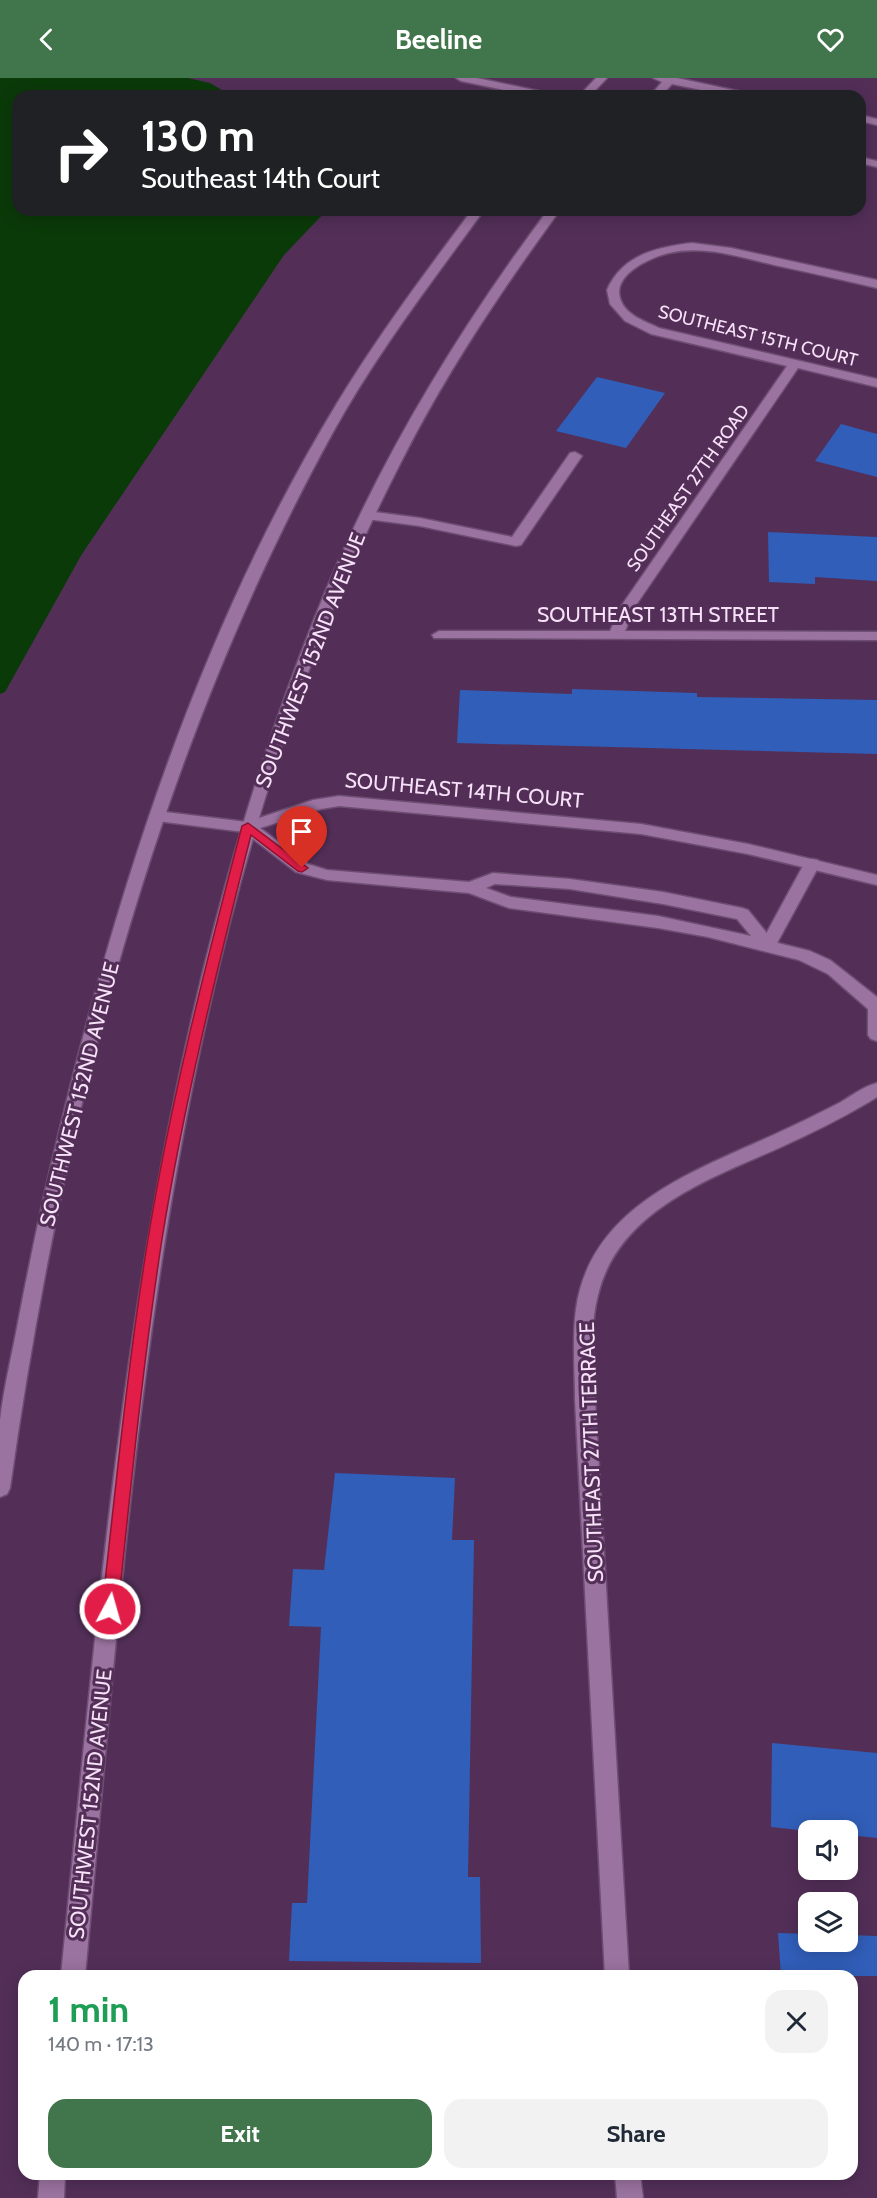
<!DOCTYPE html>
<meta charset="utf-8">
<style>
:root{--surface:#fff;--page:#f2f2f3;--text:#1f2937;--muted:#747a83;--accent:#41754b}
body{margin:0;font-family:Cabin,sans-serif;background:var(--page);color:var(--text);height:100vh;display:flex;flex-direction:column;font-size:22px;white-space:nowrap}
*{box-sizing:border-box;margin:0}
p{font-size:20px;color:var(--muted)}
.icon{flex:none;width:33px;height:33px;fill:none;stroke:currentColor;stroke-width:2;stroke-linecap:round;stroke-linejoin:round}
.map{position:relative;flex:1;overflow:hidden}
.sheet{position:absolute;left:18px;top:1892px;width:840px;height:210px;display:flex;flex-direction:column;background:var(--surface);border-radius:18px;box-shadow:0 3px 15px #0003}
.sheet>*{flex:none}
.hud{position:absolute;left:12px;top:12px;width:854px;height:126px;border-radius:18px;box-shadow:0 3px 15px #0003;background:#202124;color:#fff;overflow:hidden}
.controls{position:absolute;left:798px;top:1742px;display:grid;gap:12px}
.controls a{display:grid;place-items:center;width:60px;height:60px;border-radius:12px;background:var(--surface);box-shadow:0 3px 15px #0003;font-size:30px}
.pin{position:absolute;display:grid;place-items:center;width:51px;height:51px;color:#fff;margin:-62px -26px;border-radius:50% 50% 50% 0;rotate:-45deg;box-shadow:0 0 6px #0007}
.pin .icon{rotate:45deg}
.me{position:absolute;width:66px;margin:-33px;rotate:6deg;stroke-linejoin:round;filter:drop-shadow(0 0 4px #0008)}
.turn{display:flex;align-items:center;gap:21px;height:126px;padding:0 30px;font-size:27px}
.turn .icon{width:78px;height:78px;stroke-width:2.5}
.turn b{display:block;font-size:42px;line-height:51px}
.round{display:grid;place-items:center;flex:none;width:63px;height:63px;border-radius:18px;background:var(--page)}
.head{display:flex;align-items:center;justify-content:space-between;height:102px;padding:0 30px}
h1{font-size:36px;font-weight:700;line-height:45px;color:#1e9e55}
.cta{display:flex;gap:12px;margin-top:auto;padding:12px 30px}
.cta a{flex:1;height:69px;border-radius:18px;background:var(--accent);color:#fff;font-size:24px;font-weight:700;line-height:69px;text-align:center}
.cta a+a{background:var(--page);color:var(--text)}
header{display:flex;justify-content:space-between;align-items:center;height:78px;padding:0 30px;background:var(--accent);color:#fff;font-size:27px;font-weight:700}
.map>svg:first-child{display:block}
.water{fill:#0b3a09}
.building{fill:#315eb9}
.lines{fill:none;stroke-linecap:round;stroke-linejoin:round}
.service-casing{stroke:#6d4e72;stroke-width:3}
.minor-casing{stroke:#6d4e72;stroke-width:3}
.tertiary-casing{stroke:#6d4e72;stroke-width:3}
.service{fill:#9b73a0;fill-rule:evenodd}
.minor{fill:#9b73a0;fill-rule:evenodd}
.tertiary{fill:#9b73a0;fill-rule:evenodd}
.route{fill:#e11d48;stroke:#92132f;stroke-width:1.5}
.labels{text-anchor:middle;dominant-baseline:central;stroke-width:6;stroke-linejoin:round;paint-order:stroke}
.far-street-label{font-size:18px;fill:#f7e1f9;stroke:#532f58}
.street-label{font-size:21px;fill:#f7e1f9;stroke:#532f58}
</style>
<header><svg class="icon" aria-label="back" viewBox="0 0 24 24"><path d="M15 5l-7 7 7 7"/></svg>Beeline<svg class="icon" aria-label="heart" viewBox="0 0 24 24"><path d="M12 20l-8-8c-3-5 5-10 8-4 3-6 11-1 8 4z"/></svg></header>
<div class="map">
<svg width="877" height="2120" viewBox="0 0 877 2120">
<rect width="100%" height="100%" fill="#532f58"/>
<path class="water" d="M0,0H188L210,5L232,18H18V132H327L284,177L82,476L5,614L0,616Z"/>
<path class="building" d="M597,299L665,315L626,370L556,353Z
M841,346L877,356V399L815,383Z
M768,454L877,459V503L815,499V506L769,504Z
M572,611L697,615V619L877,622V676L457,665L460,612L572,616Z
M335,1395L455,1400L452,1462H474L468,1799H480L481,1885L289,1883L292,1825H307L321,1549L289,1548L293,1491L324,1492Z
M772,1665L877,1675V1760L848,1757V1752L808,1753L771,1749Z
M778,1855L808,1856V1863H848V1857L877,1858V1898H781Z"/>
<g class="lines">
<g class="service-casing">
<path id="service" d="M575,374L582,378L521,467L516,468L420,448L367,441L360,437L367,433L420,440L512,459L570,375Z
M812,781L818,782L820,786L776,867L774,871H762L760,867L804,786L806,782Z"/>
</g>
<g class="minor-casing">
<path id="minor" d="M692,165L731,170L877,202V210C843,202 808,194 774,187C740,179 704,167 669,175C649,180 608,198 622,225C628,238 647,244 659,250L877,301V309L798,290L636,527L625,553L877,554V562L434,560L432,557L439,553H610L622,527L787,288L651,256L625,243L610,226L607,212C622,177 657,169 692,165Z
M339,718L641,746L748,766L877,797V807L748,776L641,756L339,728L321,731L260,750L308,786L327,792L469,804L493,795L570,801L663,814L742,830L748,832L774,864L810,873L830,882L877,919V963L871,961L868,957V931L828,896L799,882L708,859L658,850L509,830L469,815L327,802L296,794L244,754L157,743L149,738L157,733L247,744L313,722ZM495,806L570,811L663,826L737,841L751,858L658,838L511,819L486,810Z
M877,1005V1019L869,1024C840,1041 810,1056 779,1070C709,1101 618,1133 598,1217C589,1251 594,1287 595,1322L629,1898H605L575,1322C575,1292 572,1261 576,1231C590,1130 691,1094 771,1058C795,1047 818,1036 841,1024C853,1017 864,1008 877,1005Z
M615,2096H640L643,2120H617Z"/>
</g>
<g class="tertiary-casing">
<path id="tertiary" d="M456,0H477L548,15L553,18H532L461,3Z
M596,0H607L590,18H579Z
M653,0H677L747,15L752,18H731L672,6L661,18H650L662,4Z
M860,37L877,41V47L860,43Z
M860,79L877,83V89L860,85Z
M472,132H484C431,205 376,276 332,356C155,678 61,1047 10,1410L7,1416L0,1419C0,1393 0,1367 0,1342C4,1307 13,1273 19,1239C31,1177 44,1115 59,1054C120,802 201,550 336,327C377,259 425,195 472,132Z
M548,132H560C501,213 446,295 401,384C162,849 133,1386 85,1898H61C107,1440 142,976 313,544C371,396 453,259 548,132Z
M40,2096H65L64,2120H38Z"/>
</g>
<use href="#service" class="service"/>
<use href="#minor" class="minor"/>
<use href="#tertiary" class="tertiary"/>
</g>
<path class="route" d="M248,745L308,790L302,794L298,793L251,757C217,891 184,1025 162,1161C143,1284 131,1407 118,1531L116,1536L110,1538L105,1536L102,1531C116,1407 128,1284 148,1161C171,1021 206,885 242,748Z"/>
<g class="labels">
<g class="far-street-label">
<text transform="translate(758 258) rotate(14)">SOUTHEAST 15TH COURT</text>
<text transform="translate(688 410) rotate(-55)">SOUTHEAST 27TH ROAD</text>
</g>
<g class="street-label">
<text x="658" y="536">SOUTHEAST 13TH STREET</text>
<text transform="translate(310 582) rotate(-69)">SOUTHWEST 152ND AVENUE</text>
<text transform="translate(464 712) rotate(5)">SOUTHEAST 14TH COURT</text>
<text transform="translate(79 1016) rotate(-76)">SOUTHWEST 152ND AVENUE</text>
<text transform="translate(591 1374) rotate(-92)">SOUTHEAST 27TH TERRACE</text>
<text transform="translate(90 1726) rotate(-84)">SOUTHWEST 152ND AVENUE</text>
</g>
</g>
</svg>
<div class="controls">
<a><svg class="icon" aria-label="sound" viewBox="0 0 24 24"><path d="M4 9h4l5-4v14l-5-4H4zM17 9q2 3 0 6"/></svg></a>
<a><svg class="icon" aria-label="layers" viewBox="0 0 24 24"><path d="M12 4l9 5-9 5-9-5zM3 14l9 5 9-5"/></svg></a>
</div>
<div class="pin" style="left:302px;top:790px;background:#d93025"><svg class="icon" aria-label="arrive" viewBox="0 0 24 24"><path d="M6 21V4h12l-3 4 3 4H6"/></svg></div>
<svg class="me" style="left:110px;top:1531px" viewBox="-20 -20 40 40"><circle r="17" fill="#e11d48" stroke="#fff" stroke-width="3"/><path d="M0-11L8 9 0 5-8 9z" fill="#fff"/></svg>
<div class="hud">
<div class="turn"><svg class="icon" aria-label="right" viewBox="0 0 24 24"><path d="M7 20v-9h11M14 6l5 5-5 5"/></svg><div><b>130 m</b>Southeast 14th Court</div></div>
</div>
<section class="sheet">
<div class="head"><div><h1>1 min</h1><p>140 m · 17:13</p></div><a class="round"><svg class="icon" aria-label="close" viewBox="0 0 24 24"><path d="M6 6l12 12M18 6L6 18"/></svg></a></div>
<div class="cta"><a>Exit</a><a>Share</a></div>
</section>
</div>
